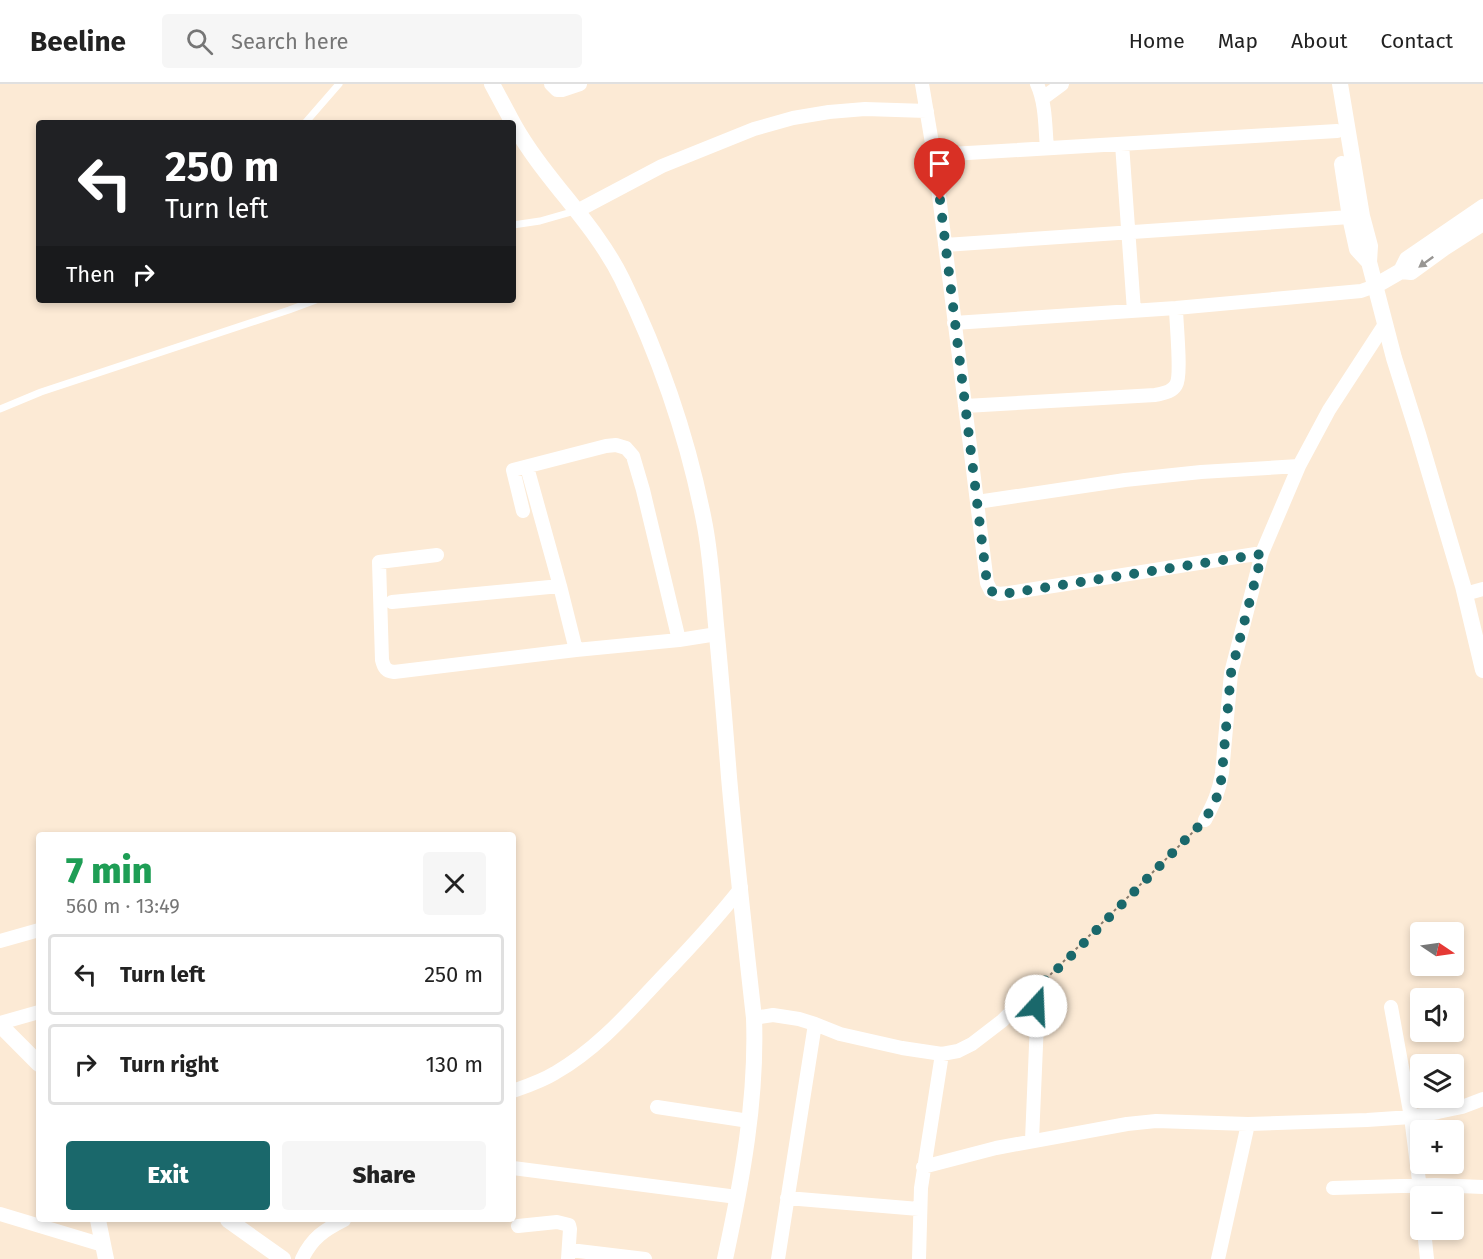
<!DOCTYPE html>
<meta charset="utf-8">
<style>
:root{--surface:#fff;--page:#f6f6f6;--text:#222;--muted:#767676;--line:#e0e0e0;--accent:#1a686b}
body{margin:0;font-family:"Fira Sans",sans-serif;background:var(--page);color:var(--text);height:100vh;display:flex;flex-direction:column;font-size:22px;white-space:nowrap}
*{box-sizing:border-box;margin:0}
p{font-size:20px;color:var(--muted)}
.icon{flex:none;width:33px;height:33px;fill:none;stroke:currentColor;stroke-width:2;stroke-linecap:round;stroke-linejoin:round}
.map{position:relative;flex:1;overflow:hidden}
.side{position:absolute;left:36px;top:748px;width:480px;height:390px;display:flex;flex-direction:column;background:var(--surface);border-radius:6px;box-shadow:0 3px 9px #0003}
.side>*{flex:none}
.guide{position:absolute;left:36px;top:36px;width:480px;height:183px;border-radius:6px;box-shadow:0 3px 9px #0003;background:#202124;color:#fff;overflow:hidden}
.needle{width:39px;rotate:103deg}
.controls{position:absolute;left:1410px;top:838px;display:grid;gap:12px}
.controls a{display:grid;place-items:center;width:54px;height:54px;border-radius:6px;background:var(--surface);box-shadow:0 3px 9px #0003;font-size:30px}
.pin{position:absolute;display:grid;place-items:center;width:51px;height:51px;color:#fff;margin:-62px -26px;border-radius:50% 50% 50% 0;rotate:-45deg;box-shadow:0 0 6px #0007}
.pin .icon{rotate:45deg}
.me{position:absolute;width:66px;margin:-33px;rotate:20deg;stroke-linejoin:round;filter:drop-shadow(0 0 4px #0008)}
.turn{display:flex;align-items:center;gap:21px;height:126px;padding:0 30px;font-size:27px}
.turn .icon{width:78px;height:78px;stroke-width:2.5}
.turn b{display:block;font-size:42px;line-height:51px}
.then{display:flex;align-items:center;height:57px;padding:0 30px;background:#0003;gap:12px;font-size:22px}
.round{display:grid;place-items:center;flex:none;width:63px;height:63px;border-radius:6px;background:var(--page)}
.overview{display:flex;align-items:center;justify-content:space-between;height:102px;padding:0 30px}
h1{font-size:36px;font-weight:800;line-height:45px;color:#1e9e55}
.button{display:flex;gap:12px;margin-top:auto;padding:12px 30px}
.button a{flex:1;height:69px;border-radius:6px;background:var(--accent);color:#fff;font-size:24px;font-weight:800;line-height:69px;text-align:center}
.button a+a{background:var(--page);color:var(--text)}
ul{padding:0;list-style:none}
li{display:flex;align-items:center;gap:18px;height:81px;margin:0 12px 9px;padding:0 18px;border:3px solid var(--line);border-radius:6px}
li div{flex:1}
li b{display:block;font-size:22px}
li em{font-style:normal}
header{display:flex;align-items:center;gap:36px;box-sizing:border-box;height:84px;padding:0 30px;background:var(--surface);border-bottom:2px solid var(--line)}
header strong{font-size:28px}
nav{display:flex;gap:33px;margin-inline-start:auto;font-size:21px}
.search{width:420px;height:54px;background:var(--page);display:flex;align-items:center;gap:15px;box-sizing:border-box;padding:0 21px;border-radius:6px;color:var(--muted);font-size:22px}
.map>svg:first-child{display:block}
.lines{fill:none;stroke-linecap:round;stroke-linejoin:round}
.path{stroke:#887c6e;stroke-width:2;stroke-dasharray:3 3;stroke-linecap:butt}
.service{stroke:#fff;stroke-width:7}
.minor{stroke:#fff;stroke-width:14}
.tertiary{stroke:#fff;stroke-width:16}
.oneway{fill:#989693}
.route{stroke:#1a686b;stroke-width:10;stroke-dasharray:0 18}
</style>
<header>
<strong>Beeline</strong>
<div class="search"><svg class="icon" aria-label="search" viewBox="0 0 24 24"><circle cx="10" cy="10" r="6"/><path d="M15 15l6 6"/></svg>Search here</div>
<nav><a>Home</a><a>Map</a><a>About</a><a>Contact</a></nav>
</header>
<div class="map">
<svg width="1483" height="1175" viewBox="0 0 1483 1175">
<rect width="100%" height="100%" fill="#fcead5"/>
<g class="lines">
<path class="path" d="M1046,895L1195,746"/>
<path class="service" d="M305,39L339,0
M513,141L540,137L575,127
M0,325L41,308L289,226L316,216"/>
<path class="minor" d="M551,0L557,6H562L580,0
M922,0L934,71L987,499L991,507L999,510L1009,509L1262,469
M1037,0C1046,20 1045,43 1047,64
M1043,14L1062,0
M1122,60L1134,227
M934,71L1337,47
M577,127L662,82L754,45L793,34L829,28L865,25L927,27
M945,161L1350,133
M954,239L1176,224L1361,207L1375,202
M965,322L1155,311C1163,309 1171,309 1176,301C1182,292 1176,238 1176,224
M527,383L560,502
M977,418L1125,396L1201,388L1299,382
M523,427L513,386L606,362L616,361L626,364L633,372L643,406L679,556
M437,471L379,478L382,576C384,584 386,587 394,588L576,566L679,556L717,550
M1465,510L1483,505
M392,518L560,502L576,566
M1205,736C1214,719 1219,708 1222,689L1231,589L1262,469L1299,382L1329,326L1385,240
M0,857L39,846
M1391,923L1411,1033L1421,1113
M754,934L773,931L799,935L815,940L840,950L902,964L942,970L958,967L972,960L1002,937L1035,905
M0,939L39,928
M513,1007C527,1002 542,997 555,989C597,965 629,928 661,894C689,865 716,836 741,804
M657,1023L749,1037
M1032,1056L1037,938L1035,905
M923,1083L996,1064L1127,1040L1156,1037L1248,1040L1367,1036L1411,1033L1438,1028L1462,1023L1483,1015
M513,1084L737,1113
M1333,1104L1435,1101L1483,1103
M787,1114L919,1125
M0,1130L103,1161
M518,1142L557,1138L569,1141L570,1145L568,1175
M1424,1146L1427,1175
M570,1166L645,1175
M302,1175C312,1154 324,1146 344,1136
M778,1175L815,940
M919,1175L921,1104L942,970
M1218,1175L1248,1040"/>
<path class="tertiary" d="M492,0L513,39
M1340,0L1362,132L1370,162L1369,178L1394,274L1418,350L1463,502L1483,586
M513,39C544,95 594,138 622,195C660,273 689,357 705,442C711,475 713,508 716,541C721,592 725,642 729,693C736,773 745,854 754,934C757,1015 742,1096 725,1175
M1342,80L1350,133L1357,165L1369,178
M1401,187L1411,188L1444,164L1483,139
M1375,202L1401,187L1407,175L1483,123
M0,941L39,980
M98,1136L106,1175
M228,1136L283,1175"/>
</g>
<defs><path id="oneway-solid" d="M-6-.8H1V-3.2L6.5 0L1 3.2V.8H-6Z" transform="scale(1.5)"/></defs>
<use class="oneway" href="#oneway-solid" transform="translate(1426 178) rotate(144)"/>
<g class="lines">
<path class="route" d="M940,116L987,499L991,507L999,510L1009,509L1262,470L1231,589L1222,689L1220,705L1216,715L1205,736L1192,749L1068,875L1035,906L1036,922"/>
</g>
</svg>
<div class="controls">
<a><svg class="needle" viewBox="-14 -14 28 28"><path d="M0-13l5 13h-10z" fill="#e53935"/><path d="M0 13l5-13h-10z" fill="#767676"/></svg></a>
<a><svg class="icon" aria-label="sound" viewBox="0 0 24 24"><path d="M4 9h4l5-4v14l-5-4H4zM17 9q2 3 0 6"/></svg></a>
<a><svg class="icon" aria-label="layers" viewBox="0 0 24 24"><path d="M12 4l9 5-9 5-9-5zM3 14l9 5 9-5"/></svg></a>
<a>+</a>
<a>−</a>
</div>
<div class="pin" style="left:940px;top:116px;background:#d93025"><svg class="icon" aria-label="arrive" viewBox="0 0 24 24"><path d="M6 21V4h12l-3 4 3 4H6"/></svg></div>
<svg class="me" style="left:1036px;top:922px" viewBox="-20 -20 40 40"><circle r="19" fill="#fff"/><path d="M0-13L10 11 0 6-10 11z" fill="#1a686b"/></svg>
<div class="guide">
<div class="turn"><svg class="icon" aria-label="left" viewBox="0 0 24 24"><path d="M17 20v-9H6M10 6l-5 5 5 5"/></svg><div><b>250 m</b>Turn left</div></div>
<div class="then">Then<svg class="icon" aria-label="right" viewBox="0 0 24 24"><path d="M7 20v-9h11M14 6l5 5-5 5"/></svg></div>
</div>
<section class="side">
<div class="overview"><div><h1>7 min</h1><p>560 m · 13:49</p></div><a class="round"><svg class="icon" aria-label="close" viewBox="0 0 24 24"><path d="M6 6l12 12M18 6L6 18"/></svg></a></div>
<ul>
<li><svg class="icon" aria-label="left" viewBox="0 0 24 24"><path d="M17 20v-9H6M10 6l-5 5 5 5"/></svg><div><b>Turn left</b></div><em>250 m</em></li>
<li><svg class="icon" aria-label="right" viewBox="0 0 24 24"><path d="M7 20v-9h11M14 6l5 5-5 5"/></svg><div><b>Turn right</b></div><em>130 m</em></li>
</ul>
<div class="button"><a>Exit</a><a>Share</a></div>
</section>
</div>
